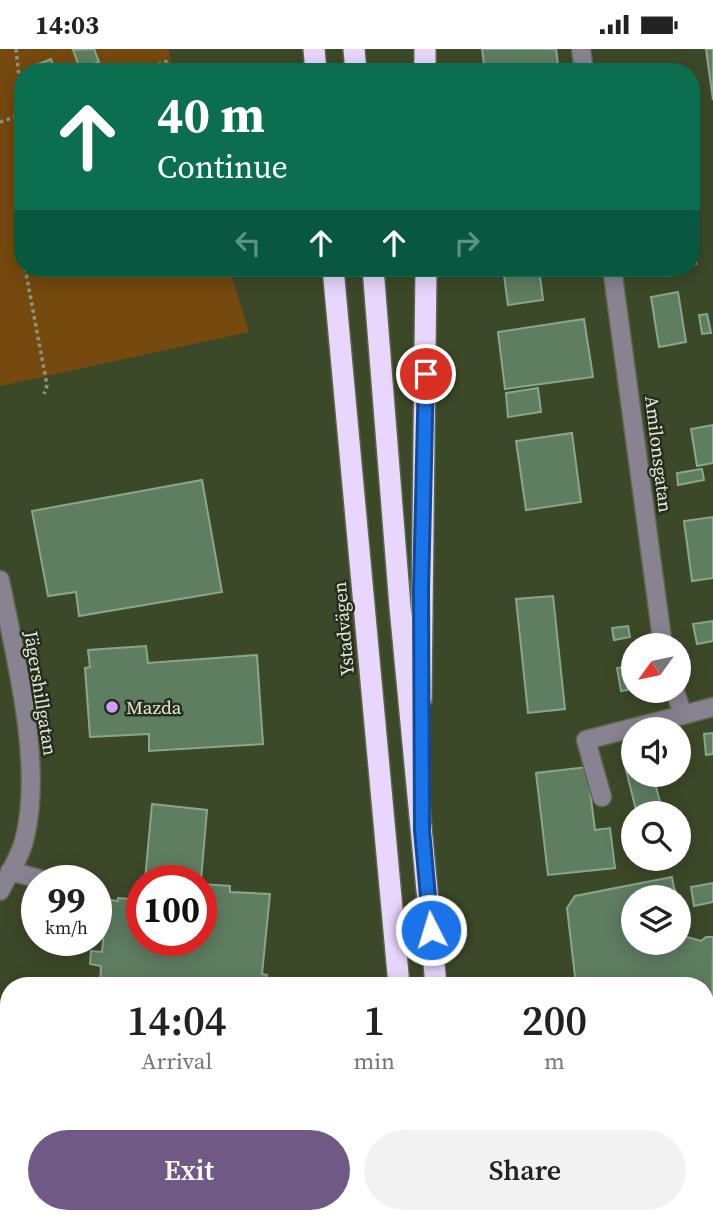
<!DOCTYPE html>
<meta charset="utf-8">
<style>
:root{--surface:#fff;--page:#f2f2f2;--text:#222;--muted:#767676;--accent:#705985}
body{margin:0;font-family:"Source Serif 4",serif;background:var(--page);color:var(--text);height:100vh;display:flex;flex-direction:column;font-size:26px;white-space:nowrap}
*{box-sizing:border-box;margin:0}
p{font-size:23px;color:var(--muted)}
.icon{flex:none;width:38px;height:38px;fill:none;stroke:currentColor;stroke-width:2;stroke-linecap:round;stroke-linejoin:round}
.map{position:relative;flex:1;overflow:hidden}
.drawer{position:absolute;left:0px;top:928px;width:714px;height:247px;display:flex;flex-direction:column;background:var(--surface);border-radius:28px 28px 0 0;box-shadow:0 4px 18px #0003}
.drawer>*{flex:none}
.guide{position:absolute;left:14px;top:14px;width:686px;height:214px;border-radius:28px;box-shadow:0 4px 18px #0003;background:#0b6e4f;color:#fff;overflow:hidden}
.needle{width:46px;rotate:237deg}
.tools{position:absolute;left:621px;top:584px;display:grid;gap:14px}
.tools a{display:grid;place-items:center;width:70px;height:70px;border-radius:50%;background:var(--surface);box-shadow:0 4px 18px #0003;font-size:35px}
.speed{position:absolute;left:21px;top:816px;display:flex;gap:14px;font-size:35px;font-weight:700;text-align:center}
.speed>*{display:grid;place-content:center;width:91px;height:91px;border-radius:50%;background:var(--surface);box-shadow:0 4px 18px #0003;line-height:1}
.speed small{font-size:18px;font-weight:400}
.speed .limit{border:10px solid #d22;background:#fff;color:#111}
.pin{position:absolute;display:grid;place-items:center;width:60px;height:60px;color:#fff;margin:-30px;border:4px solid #fff;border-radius:50%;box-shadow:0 2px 7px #0007}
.me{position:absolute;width:77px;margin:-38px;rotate:355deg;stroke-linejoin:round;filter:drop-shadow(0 0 5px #0008)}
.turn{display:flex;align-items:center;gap:24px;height:147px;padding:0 28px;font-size:32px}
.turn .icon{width:91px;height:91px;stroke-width:2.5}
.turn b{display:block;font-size:49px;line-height:60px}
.lanes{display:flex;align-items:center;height:66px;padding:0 28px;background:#0003;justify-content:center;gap:35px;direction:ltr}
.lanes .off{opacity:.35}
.eta{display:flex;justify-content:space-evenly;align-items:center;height:119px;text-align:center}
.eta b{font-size:42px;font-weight:600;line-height:49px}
.action{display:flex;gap:14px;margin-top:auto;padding:14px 28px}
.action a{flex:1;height:80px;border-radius:42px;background:var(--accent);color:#fff;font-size:28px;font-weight:600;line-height:80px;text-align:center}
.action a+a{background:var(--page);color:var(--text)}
.status{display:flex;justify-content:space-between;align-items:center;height:49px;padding:0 35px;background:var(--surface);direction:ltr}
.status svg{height:19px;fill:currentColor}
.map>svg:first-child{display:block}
.green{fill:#76490e}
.building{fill:#5e7d61;stroke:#88a88b;stroke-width:2;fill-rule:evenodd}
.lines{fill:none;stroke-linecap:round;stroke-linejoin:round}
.minor-casing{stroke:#5a6648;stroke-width:21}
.major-casing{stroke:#5a6648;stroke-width:21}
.highway-casing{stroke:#5a6648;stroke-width:24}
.path{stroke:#8b967c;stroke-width:3.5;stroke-dasharray:3.5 3.5;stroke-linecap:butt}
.minor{stroke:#898291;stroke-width:18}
.major{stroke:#cebede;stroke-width:18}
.highway{stroke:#e8d6fc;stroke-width:21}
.route-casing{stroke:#114b97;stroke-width:18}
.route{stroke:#1a73e8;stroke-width:12}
.poi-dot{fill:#d09dff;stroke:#262d1e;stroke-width:2.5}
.labels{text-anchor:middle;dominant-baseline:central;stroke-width:5;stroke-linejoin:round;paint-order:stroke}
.street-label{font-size:19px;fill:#e2ebd8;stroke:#262d1e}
.poi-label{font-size:19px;fill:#e2ebd8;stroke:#262d1e;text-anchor:start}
</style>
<div class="status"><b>14:03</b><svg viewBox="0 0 49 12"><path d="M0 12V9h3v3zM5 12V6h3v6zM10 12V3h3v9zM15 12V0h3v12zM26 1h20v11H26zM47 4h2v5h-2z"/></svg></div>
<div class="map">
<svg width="713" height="1174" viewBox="0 0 713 1174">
<rect width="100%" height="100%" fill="#3c4928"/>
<path class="green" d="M0,0H169L172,23H23V219H229L249,283L0,337Z
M0,1020L9,1021V1112L0,1111Z"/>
<path class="building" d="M94,0L99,13L80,20L73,1Z
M482,0H556L559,23H485Z
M706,0H713V51Z
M51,10L56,23H35L33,17Z
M691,182L696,215L691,216Z
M503,219H539L543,251L508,256Z
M678,243L686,293L659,298L651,248Z
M707,265L711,284L702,285L699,266Z
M584,270L593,328L505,340L498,283Z
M538,339L541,363L508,368L506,344Z
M713,376V414L697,417L691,380Z
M572,384L581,453L526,461L516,392Z
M702,420L704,431L678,436L677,424Z
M202,431L222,543L79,567L76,543L48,547L32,462Z
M713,468V529L692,532L684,472Z
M553,547L565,660L528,664L516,550Z
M713,572V592L697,595L693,575Z
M628,577L630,588L614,591L612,579Z
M146,597L148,614L257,606L263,695L149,702V685L90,688L85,619L90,618L88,601Z
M634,616V640L621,642L617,619Z
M713,684V705L706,706L704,685Z
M634,711V726H653L662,761L637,765L624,713Z
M587,718L595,781L610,779L615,819L548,826L536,724Z
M152,755L207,761L201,831H145Z
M672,828L674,839L683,857L684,872L680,886L701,892L706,888H713L712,980H705V936H576L567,859L575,847ZM634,849H679V894H634Z
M713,834V853L694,857L691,838Z
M201,835L230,837V843L270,845L262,925L267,926L265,936H100L101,917L90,915L91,902L102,903L104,881L96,879V864L105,865L101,850L118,852V849L142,851V891H201Z
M35,1166L187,1168V1166H262L261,1174H34Z
M285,1166H339L340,1174H284Z
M554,1166H680L678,1174H551Z"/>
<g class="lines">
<g class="minor-casing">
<path id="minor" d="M581,0L584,23
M612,219L663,597
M0,531C15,607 43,712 25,788C21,807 8,826 0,842
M675,642L683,666L713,658
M602,748L586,691L683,666
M10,822L43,831
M705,1148L713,1150
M15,1174L16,1166
M273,1174L274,1166
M691,1174L694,1166"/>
</g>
<g class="major-casing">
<path id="major" d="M0,996L9,997
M705,1055L713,1056"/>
</g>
<g class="highway-casing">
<path id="highway" d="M314,0L316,23
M354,0L356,23
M425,23V0
M333,219L399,936
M373,219L400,558L436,936
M421,650L426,219
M422,1166V1174
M459,1166L460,1174"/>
</g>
<path class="path" d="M16,0L23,66
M138,23L170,11
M0,73L21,66
M23,123L18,178L23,205
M25,219L47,336L44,345
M705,1025L713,1023
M705,1090L713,1093"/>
<use href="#minor" class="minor"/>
<use href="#major" class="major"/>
<use href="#highway" class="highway"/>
</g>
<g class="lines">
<g class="route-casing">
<path id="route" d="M426,325L421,541L422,781L431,881"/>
</g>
<use href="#route" class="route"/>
</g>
<circle class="poi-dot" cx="112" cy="658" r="7"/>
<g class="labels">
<g class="street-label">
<text transform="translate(659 405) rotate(83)">Amilonsgatan</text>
<text transform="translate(343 580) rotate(-95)">Ystadvägen</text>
<text transform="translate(41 644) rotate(81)">Jägershillgatan</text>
</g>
<g class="poi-label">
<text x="126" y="658">Mazda</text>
</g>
</g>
</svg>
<div class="tools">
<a><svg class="needle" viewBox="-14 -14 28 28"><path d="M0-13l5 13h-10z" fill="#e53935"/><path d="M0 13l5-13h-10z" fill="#767676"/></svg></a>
<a><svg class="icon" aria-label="sound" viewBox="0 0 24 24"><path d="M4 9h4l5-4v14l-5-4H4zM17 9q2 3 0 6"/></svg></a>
<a><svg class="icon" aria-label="search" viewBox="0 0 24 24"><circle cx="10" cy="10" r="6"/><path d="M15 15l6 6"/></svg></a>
<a><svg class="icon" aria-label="layers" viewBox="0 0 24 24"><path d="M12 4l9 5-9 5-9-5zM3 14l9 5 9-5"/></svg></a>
</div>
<div class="speed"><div>99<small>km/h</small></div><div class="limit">100</div></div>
<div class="pin" style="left:426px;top:325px;background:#d93025"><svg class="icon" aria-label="arrive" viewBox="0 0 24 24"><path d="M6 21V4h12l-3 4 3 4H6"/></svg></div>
<svg class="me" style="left:431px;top:881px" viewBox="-20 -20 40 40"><circle r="17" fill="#1a73e8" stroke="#fff" stroke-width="3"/><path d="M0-11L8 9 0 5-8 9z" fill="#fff"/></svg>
<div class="guide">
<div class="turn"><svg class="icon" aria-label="ahead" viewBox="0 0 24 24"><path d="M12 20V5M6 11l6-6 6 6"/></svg><div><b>40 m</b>Continue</div></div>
<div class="lanes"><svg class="icon off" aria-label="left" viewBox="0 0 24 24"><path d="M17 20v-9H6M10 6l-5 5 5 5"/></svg><svg class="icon" aria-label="ahead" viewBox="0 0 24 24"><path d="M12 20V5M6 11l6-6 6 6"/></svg><svg class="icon" aria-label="ahead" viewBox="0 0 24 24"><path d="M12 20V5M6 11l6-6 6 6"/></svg><svg class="icon off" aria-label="right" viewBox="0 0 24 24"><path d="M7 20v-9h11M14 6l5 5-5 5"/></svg></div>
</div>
<section class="drawer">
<div class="eta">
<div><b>14:04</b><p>Arrival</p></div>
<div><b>1</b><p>min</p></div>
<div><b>200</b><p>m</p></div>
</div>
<div class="action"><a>Exit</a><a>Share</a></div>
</section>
</div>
